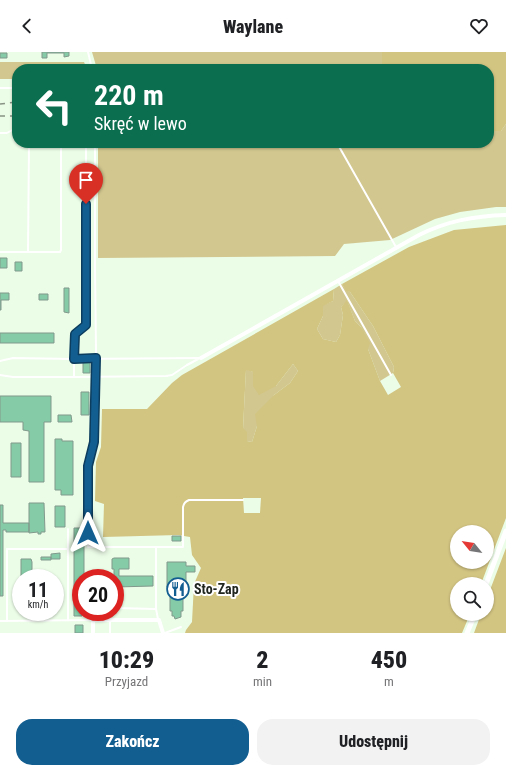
<!DOCTYPE html>
<html lang="pl">
<meta charset="utf-8">
<style>
:root{--surface:#fff;--page:#f2f2f2;--text:#202124;--muted:#757577;--accent:#135e91}
body{margin:0;font-family:"Roboto Condensed",sans-serif;background:var(--page);color:var(--text);height:100vh;display:flex;flex-direction:column;font-size:15px;white-space:nowrap}
*{box-sizing:border-box;margin:0}
p{font-size:13px;color:var(--muted)}
.icon{flex:none;width:22px;height:22px;fill:none;stroke:currentColor;stroke-width:2;stroke-linecap:round;stroke-linejoin:round}
.map{position:relative;height:581px;overflow:hidden}
.sheet{display:flex;flex-direction:column;background:var(--surface);flex:1}
.sheet>*{flex:none}
.hud{position:absolute;left:12px;top:12px;width:482px;height:84px;border-radius:16px;box-shadow:0 1px 3px #0004;background:#0b6e4f;color:#fff;overflow:hidden}
.needle{width:26px;rotate:300deg}
.fabs{position:absolute;left:450px;top:473px;display:grid;gap:8px}
.fabs a{display:grid;place-items:center;width:44px;height:44px;border-radius:50%;background:var(--surface);box-shadow:0 1px 3px #0004;font-size:20px}
.speed{position:absolute;left:12px;top:517px;display:flex;gap:8px;font-size:20px;font-weight:700;text-align:center}
.speed>*{display:grid;place-content:center;width:52px;height:52px;border-radius:50%;background:var(--surface);box-shadow:0 1px 3px #0004;line-height:1}
.speed small{font-size:10px;font-weight:400}
.speed .limit{border:6px solid #d22;background:#fff;color:#111}
.pin{position:absolute;display:grid;place-items:center;width:34px;height:34px;color:#fff;margin:-41px -17px;border-radius:50% 50% 50% 0;rotate:-45deg;box-shadow:0 0 4px #0007}
.pin .icon{rotate:45deg}
.me{position:absolute;width:44px;margin:-22px;rotate:0deg;stroke-linejoin:round;filter:drop-shadow(0 0 3px #0008)}
.turn{display:flex;align-items:center;gap:14px;height:84px;padding:0 16px;font-size:18px}
.turn .icon{width:52px;height:52px;stroke-width:2.5}
.turn b{display:block;font-size:28px;line-height:34px}
.eta{display:flex;justify-content:space-evenly;align-items:center;height:68px;text-align:center}
.eta b{font-size:24px;font-weight:800;line-height:28px}
.action{display:flex;gap:8px;margin-top:auto;padding:8px 16px}
.action a{flex:1;height:46px;border-radius:16px;background:var(--accent);color:#fff;font-size:16px;font-weight:800;line-height:46px;text-align:center}
.action a+a{background:var(--page);color:var(--text)}
header{display:flex;justify-content:space-between;align-items:center;height:52px;padding:0 16px;background:var(--surface);font-size:18px;font-weight:800}
.map>svg:first-child{display:block}
.green{fill:#d2c78f}
.forest{fill:#d2c481;fill-rule:evenodd}
.building{fill:#86cba7;stroke:#81998c}
.lines{fill:none;stroke-linecap:round;stroke-linejoin:round}
.service{stroke:#fff;stroke-width:2}
.minor{stroke:#fff;stroke-width:4}
.tertiary{stroke:#fff;stroke-width:5}
.rail{stroke:#889385;stroke-width:1.5;stroke-dasharray:5 5;stroke-linecap:butt}
.route-casing{stroke:#0c3d5e;stroke-width:10}
.route{stroke:#135e91;stroke-width:7}
.labels{text-anchor:middle;dominant-baseline:central;stroke-width:4;stroke-linejoin:round;paint-order:stroke}
.poi-label{font-size:14px;font-weight:bold;fill:#20261f;stroke:#fff;text-anchor:start}
</style>
<header><svg class="icon" aria-label="back" viewBox="0 0 24 24"><path d="M15 5l-7 7 7 7"/></svg>Waylane<svg class="icon" aria-label="heart" viewBox="0 0 24 24"><path d="M12 20l-8-8c-3-5 5-10 8-4 3-6 11-1 8 4z"/></svg></header>
<div class="map">
<svg width="506" height="581" viewBox="0 0 506 581">
<rect width="100%" height="100%" fill="#ebfce7"/>
<path class="green" d="M92,0H382V17H97Z
M0,10H84L87,17H17V27H0Z
M506,72V155H496L460,160L435,167L390,188L344,192L335,204L98,206V91H324L325,94L331,91H489V79H501Z
M342,232L346,238L350,240L373,274L394,315L393,321L380,329L368,297L361,275L355,269L347,249L341,255L343,263L340,283L336,290L323,287L317,277L323,264V253L333,249L334,237Z
M293,312L298,319L290,331L274,343L257,374L252,390L247,389L243,377L246,317L253,320V334H276Z"/>
<path class="forest" d="M382,0H506V72L501,79H489V17H382Z
M506,173V466L481,532H457V562H470L462,581H185L186,578L192,570L194,532L201,516L192,503L190,485L178,483L103,485L104,452L95,449L96,410L101,395L102,357H147L172,331L182,323L334,237L333,249L323,254V264L317,277L323,287L336,290L340,283L343,263L341,255L347,248L355,269L361,275L370,291L368,297L380,329L388,343L401,335L393,321L394,315L373,274L350,240L346,239L342,232L409,195L454,178ZM293,312L298,319L290,331L274,343L255,362L257,374L252,390L247,389V380L243,376L246,318L253,320V334L259,343L276,334ZM243,446H261L260,461H244ZM457,480H487V510H457Z
M506,496V581H474L481,562H487V546Z"/>
<path class="building" d="M42,0H69V4L64,5V1H47V6H42Z
M0,1H7V6H0Z
M0,206H7V216H0Z
M15,210H22V219H15Z
M64,236H69V261L64,260Z
M0,241H9V248H1V258H0Z
M39,242H48V248H39Z
M0,281H54V291H0Z
M83,310H90V321H83Z
M81,340H89V363H81Z
M0,344H51V370H44V430H29V379L23,378V370H0Z
M58,363H71L72,370H58Z
M55,387H62V389H73V443H61V438H55Z
M11,391H21V425H11Z
M29,451H44L45,480H41V482H38V480L29,481Z
M0,453H3V471H29V480H6V478H3V544H0Z
M55,454H65V475H55Z
M74,476H84V526H81V560H82V564H74Z
M172,484H181V489H172Z
M60,501V507H51V502Z
M41,505H51V508H41Z
M114,506H129V517H119V524H153V534L115,535V526H95V525H114V517H112V507Z
M21,507H31L32,510V526H21V534Z
M167,510H186V514H195V520H186V540H183V559H181V565L175,567L174,564H172V559H170V534L167,535Z
M61,533V537H62V540H61L60,544H55V534Z
M75,573H83V581H75Z"/>
<g class="lines">
<path class="service" d="M88,0L92,17
M0,36H17
M0,81H7L16,76
M86,91V273L75,282L74,307L201,306
M95,91V214L96,299L95,352L94,390L88,414V495H183V455C184,451 185,450 189,448H243
M337,91L396,195
M0,200H60L61,198V91
M28,200L29,91
M338,229L391,323
M0,309L13,306L74,307V325H13L0,323
M74,325L166,324L172,323L187,313L200,306
M68,477V569
M156,495V557L158,567
M115,556L156,557
M110,568V581
M0,569L93,568L94,560
M7,569V497H68
M165,581L181,575"/>
<path class="minor" d="M201,306L419,183C447,169 474,164 506,163
M93,581V568H159L163,581"/>
<path class="tertiary" d="M486,532L506,479
M467,581L475,562"/>
<path class="rail" d="M0,52L17,50
M0,64H17"/>
</g>
<g class="lines">
<g class="route-casing">
<path id="route" d="M86,152V273L75,282L74,307L96,306L94,390L88,414V481"/>
</g>
<use href="#route" class="route"/>
</g>
<defs>
<g id="restaurant-ring" transform="scale(1.15)"><circle r="9.5" fill="#fff" stroke="#135e91" stroke-width="1.5"/><path d="M-5-6h1v4h1v-4h1v4h1v-4h1v5L-1.5 .5V6h-2V.5L-5-1ZM5-6V6H3V1.5H1.5Q1.5-4 5-6Z" fill="#135e91"/></g>
</defs>
<g fill-rule="evenodd">
<use href="#restaurant-ring" x="178" y="537"/>
</g>
<g class="labels">
<g class="poi-label">
<text x="194" y="537">Sto-Zap</text>
</g>
</g>
</svg>
<div class="fabs">
<a><svg class="needle" viewBox="-14 -14 28 28"><path d="M0-13l5 13h-10z" fill="#e53935"/><path d="M0 13l5-13h-10z" fill="#757577"/></svg></a>
<a><svg class="icon" aria-label="search" viewBox="0 0 24 24"><circle cx="10" cy="10" r="6"/><path d="M15 15l6 6"/></svg></a>
</div>
<div class="speed"><div>11<small>km/h</small></div><div class="limit">20</div></div>
<div class="pin" style="left:86px;top:152px;background:#d93025"><svg class="icon" aria-label="arrive" viewBox="0 0 24 24"><path d="M6 21V4h12l-3 4 3 4H6"/></svg></div>
<svg class="me" style="left:88px;top:481px" viewBox="-20 -20 40 40"><path d="M0-17L14 15 0 8-14 15z" fill="#135e91" stroke="#fff" stroke-width="4"/></svg>
<div class="hud">
<div class="turn"><svg class="icon" aria-label="left" viewBox="0 0 24 24"><path d="M17 20v-9H6M10 6l-5 5 5 5"/></svg><div><b>220 m</b>Skręć w lewo</div></div>
</div>
</div>
<section class="sheet">
<div class="eta">
<div><b>10:29</b><p>Przyjazd</p></div>
<div><b>2</b><p>min</p></div>
<div><b>450</b><p>m</p></div>
</div>
<div class="action"><a>Zakończ</a><a>Udostępnij</a></div>
</section>
